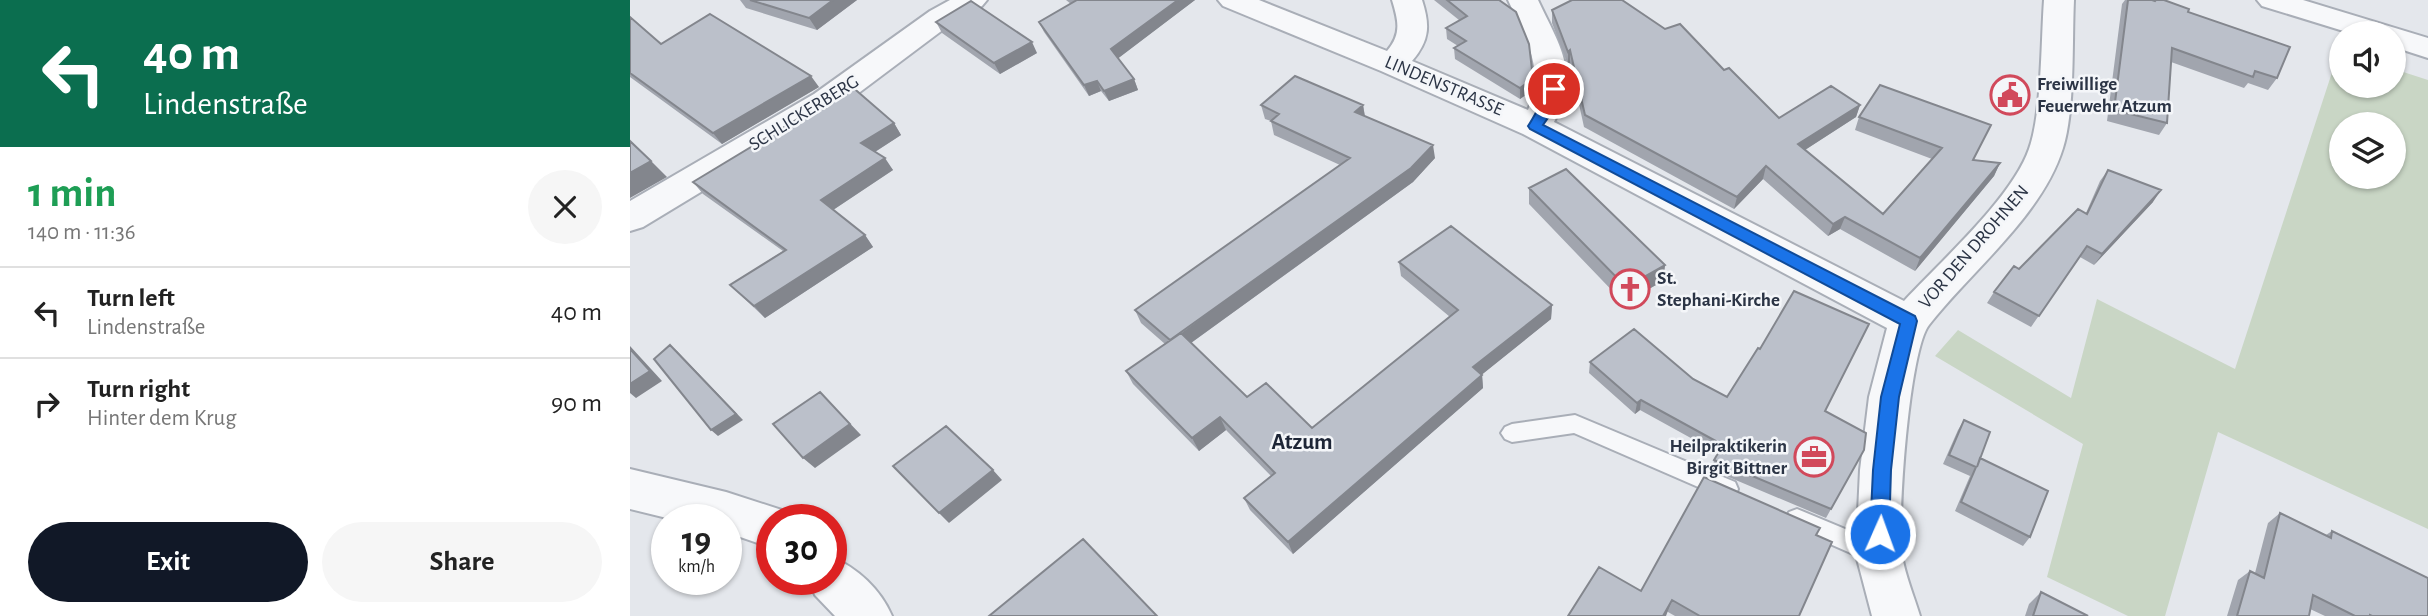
<!DOCTYPE html>
<meta charset="utf-8">
<style>
:root{--surface:#fff;--page:#f6f6f6;--text:#222;--muted:#767676;--line:#e0e0e0;--accent:#111827}
body{margin:0;font-family:"Alegreya Sans",sans-serif;background:var(--page);color:var(--text);height:100vh;display:flex;flex-direction:column;font-size:26px;white-space:nowrap}
*{box-sizing:border-box;margin:0}
p{font-size:23px;color:var(--muted)}
.icon{flex:none;width:38px;height:38px;fill:none;stroke:currentColor;stroke-width:2;stroke-linecap:round;stroke-linejoin:round}
.map{position:relative;flex:1;overflow:hidden}
.drawer{display:flex;flex-direction:column;background:var(--surface);width:630px}
.drawer>*{flex:none}
.guide{background:#0b6e4f;color:#fff;overflow:hidden}
.buttons{position:absolute;left:1699px;top:21px;display:grid;gap:14px}
.buttons a{display:grid;place-items:center;width:77px;height:77px;border-radius:50%;background:var(--surface);box-shadow:0 2px 5px #0004;font-size:35px}
.speed{position:absolute;left:21px;top:504px;display:flex;gap:14px;font-size:35px;font-weight:700;text-align:center}
.speed>*{display:grid;place-content:center;width:91px;height:91px;border-radius:50%;background:var(--surface);box-shadow:0 2px 5px #0004;line-height:1}
.speed small{font-size:18px;font-weight:400}
.speed .limit{border:10px solid #d22;background:#fff;color:#111}
.pin{position:absolute;display:grid;place-items:center;width:60px;height:60px;color:#fff;margin:-30px;border:4px solid #fff;border-radius:50%;box-shadow:0 2px 7px #0007}
.me{position:absolute;width:77px;margin:-38px;rotate:2deg;stroke-linejoin:round;filter:drop-shadow(0 0 5px #0008)}
.turn{display:flex;align-items:center;gap:24px;height:147px;padding:0 28px;font-size:32px}
.turn .icon{width:91px;height:91px;stroke-width:2.5}
.turn b{display:block;font-size:49px;line-height:60px}
.round{display:grid;place-items:center;flex:none;width:74px;height:74px;border-radius:37px;background:var(--page)}
.head{display:flex;align-items:center;justify-content:space-between;height:119px;padding:0 28px}
h1{font-size:42px;font-weight:700;line-height:52px;color:#1e9e55}
.action{display:flex;gap:14px;margin-top:auto;padding:14px 28px}
.action a{flex:1;height:80px;border-radius:42px;background:var(--accent);color:#fff;font-size:28px;font-weight:700;line-height:80px;text-align:center}
.action a+a{background:var(--page);color:var(--text)}
ul{padding:0;list-style:none}
li{display:flex;align-items:center;gap:21px;height:91px;padding:0 28px;border-top:2px solid var(--line)}
li div{flex:1}
li b{display:block;font-size:26px}
li em{font-style:normal}
main{display:flex;flex:1;min-height:0}
.map>svg:first-child{display:block}
.green{fill:#c9d6c5;fill-rule:evenodd}
.lines{fill:none;stroke-linecap:round;stroke-linejoin:round}
.service-casing{stroke:#a9aeb7;stroke-width:4}
.minor-casing{stroke:#a9aeb7;stroke-width:4}
.tertiary-casing{stroke:#a9aeb7;stroke-width:4}
.service{fill:#f7f8fa;fill-rule:evenodd}
.minor{fill:#f7f8fa;fill-rule:evenodd}
.tertiary{fill:#f7f8fa;fill-rule:evenodd}
.wall{fill:#a1a5ae}
.shaded-wall{fill:#83868d}
.building{fill:#bbc0ca;stroke:#83868d;stroke-width:2}
.route{fill:#1a73e8;stroke:#114b97;stroke-width:2}
.labels{text-anchor:middle;dominant-baseline:central;stroke-width:5;stroke-linejoin:round;paint-order:stroke}
.poi-label{font-size:19px;font-weight:bold;fill:#2b3445;stroke:#f4f6f9;text-anchor:start}
.street-label{font-size:19px;fill:#2b3445;stroke:#f4f6f9}
.quarter-label{font-size:23px;font-weight:bold;fill:#1d2536;stroke:#f4f6f9}
</style>
<main>
<section class="drawer">
<div class="guide">
<div class="turn"><svg class="icon" aria-label="left" viewBox="0 0 24 24"><path d="M17 20v-9H6M10 6l-5 5 5 5"/></svg><div><b>40 m</b>Lindenstraße</div></div>
</div>
<div class="head"><div><h1>1 min</h1><p>140 m · 11:36</p></div><a class="round"><svg class="icon" aria-label="close" viewBox="0 0 24 24"><path d="M6 6l12 12M18 6L6 18"/></svg></a></div>
<ul>
<li><svg class="icon" aria-label="left" viewBox="0 0 24 24"><path d="M17 20v-9H6M10 6l-5 5 5 5"/></svg><div><b>Turn left</b><p>Lindenstraße</p></div><em>40 m</em></li>
<li><svg class="icon" aria-label="right" viewBox="0 0 24 24"><path d="M7 20v-9h11M14 6l5 5-5 5"/></svg><div><b>Turn right</b><p>Hinter dem Krug</p></div><em>90 m</em></li>
</ul>
<div class="action"><a>Exit</a><a>Share</a></div>
</section>
<div class="map">
<svg width="1798" height="616" viewBox="0 0 1798 616">
<rect width="100%" height="100%" fill="#e4e7ec"/>
<path class="green" d="M1709,51L1711,52L1712,86H1764V69L1798,80V529L1588,432L1535,616H1498L1417,577L1453,444L1305,356L1328,330L1441,398L1467,299L1605,369ZM1712,124H1764V177H1712Z"/>
<g class="lines">
<g class="service-casing">
<path id="service" d="M945,415L1105,482L1108,489L1105,496L1097,499L1089,496L944,433L882,442L875,439L871,433L875,427L882,424Z
M1167,509L1256,546L1259,554L1256,562L1248,565L1159,526L1156,519L1159,512Z"/>
</g>
<g class="minor-casing">
<path id="minor" d="M588,0H629L757,51C772,34 768,20 762,0H792C800,25 800,40 782,61L898,110C916,70 895,37 878,0H908C929,45 951,73 924,122L1274,301C1311,261 1382,198 1399,149C1412,113 1411,40 1414,0H1444C1442,41 1445,111 1433,148C1412,216 1342,270 1299,325C1279,350 1267,519 1272,555C1275,575 1284,596 1290,616H1242L1226,555L1230,470L1239,397L1257,328L893,134L751,71L593,6Z
M0,469L96,492L158,512L161,520H142V548L96,532V520H45L0,509Z
M201,557C227,567 251,590 262,616H205L185,595L178,579H201Z"/>
</g>
<g class="tertiary-casing">
<path id="tertiary" d="M320,0H357L352,6L322,23L206,110L13,227L0,231V201L184,94L300,11Z
M1627,0H1673L1798,38V58L1764,47V33H1720L1632,6Z"/>
</g>
<use href="#service" class="service"/>
<use href="#minor" class="minor"/>
<use href="#tertiary" class="tertiary"/>
</g>
<path class="wall" d="M110,0H227L187,30L116,8Z
M436,0H565L488,58L504,79L508,90L479,101L471,91L459,96L414,32L409,22L441,4Z
M804,0H869L902,81L901,91L890,99L825,59L824,48L828,46L817,39L816,28L829,20Z
M1495,0H1522L1558,12L1647,78L1638,90L1618,83L1614,88L1541,62L1537,123L1529,135L1477,121L1492,4Z
M922,10L1094,70L1149,118L1230,105L1226,117L1175,150L1253,214L1302,159L1225,130L1229,117L1343,160L1370,163L1364,176L1285,271L1210,229L1198,236L1133,179L1104,209L954,127L940,63L938,65L922,23Z
M0,17L31,44L189,87L92,144L0,77Z
M306,22L407,53L370,74L312,33Z
M631,105H733L735,116L805,158L783,182L561,343L617,397L682,428L820,317L771,276L769,262L922,305L921,319L852,374L853,388L663,554L620,510L614,498L641,476L596,430L569,451L503,384L496,371L535,344L511,323L505,310L710,165L644,135L641,121L635,119Z
M264,123L271,135L245,152L263,170L203,210L235,235L243,247L135,318L100,285L153,251L73,194L63,182Z
M1478,170L1523,202L1464,265L1450,257L1401,327L1357,303L1364,292L1456,213L1470,181Z
M899,188L1035,265L1033,281L994,303L899,204Z
M1234,335L1195,411L1234,450L1196,518L1082,470L1084,460L1088,453L1010,410L1005,414L959,373L960,362L1063,379L1097,397L1130,349Z
M1334,420L1350,459L1400,537L1393,546L1325,511L1340,476L1313,464L1328,430Z
M1650,513L1696,535L1702,531L1798,616H1695L1680,609L1679,616H1597L1608,580L1620,571L1625,573L1638,523Z
M1187,535L1169,616H1045L1038,612L1011,591Z
M1411,592L1458,616H1395L1399,604Z"/>
<path class="shaded-wall" d="M203,0H227L187,30L179,18Z
M548,0H565L486,60L481,49Z
M402,42L407,53L370,74L364,63Z
M940,50V63L938,65V52Z
M902,70L901,91L890,99V88Z
M181,76L189,87L92,144L83,133Z
M504,79L508,90L479,101L474,91Z
M467,81L471,91L459,96L454,85Z
M733,105L735,118L725,112Z
M1230,105L1226,117L1164,157L1168,144Z
M264,123L271,135L240,155L231,143Z
M803,145L805,158L783,182L547,353L541,341Z
M255,158L263,170L200,212L191,200Z
M21,161L37,177L0,198V173Z
M1370,163L1364,176L1285,271L1290,258Z
M1136,166L1133,179L1104,209L1107,197Z
M1531,190L1523,202L1464,265L1472,254Z
M1215,217L1210,229L1198,236L1203,224Z
M235,235L243,247L135,318L124,306Z
M1035,265L1033,281L994,303L996,287Z
M922,305L921,319L844,381L843,367Z
M40,345L47,351L113,420L88,436L81,430Z
M0,346L32,381L6,398L0,393Z
M852,375L853,388L663,554L658,542Z
M190,392L231,435L185,468L173,458Z
M1011,400L1010,410L1005,414L1007,403Z
M590,417L596,430L569,451L562,438Z
M363,470L372,480L319,523L309,513Z
M1042,600L1036,616H1033Z"/>
<path class="building" d="M120,0H203L179,18Z
M447,0H548L481,49L504,79L474,91L467,81L454,85L409,22Z
M817,0H869L886,12L899,44L902,70L901,80L890,88L824,48L836,41L816,28L837,16Z
M942,0H992L1035,29L1050,24L1094,70L1099,68L1149,118L1201,86L1230,105L1168,144L1253,214L1312,148L1229,117L1250,85L1361,125L1343,160L1370,163L1290,258L1215,217L1203,224L1136,166L1107,197L955,115L940,50L938,52L922,10Z
M1498,0H1522L1525,1L1526,0H1534L1559,9L1558,12L1660,47L1647,78L1625,71L1623,77L1542,48L1537,123L1484,110Z
M341,1L402,42L364,63L306,22Z
M80,14L181,76L83,133L0,73V17L31,44Z
M665,76L733,105L725,112L803,145L781,168L540,340L505,310L720,158L641,121L649,114L631,105Z
M220,85L264,123L231,143L255,158L191,200L235,235L124,306L100,285L156,250L63,182L199,100Z
M0,141L21,161L0,173Z
M936,169L1035,265L996,287L899,188Z
M1478,170L1531,190L1472,254L1457,246L1409,316L1364,292L1384,266L1389,269L1448,209L1457,214Z
M821,226L922,305L843,367L852,375L658,542L614,498L645,473L590,417L562,438L496,371L551,333L617,397L636,383L682,428L828,310L769,262Z
M1164,291L1239,324L1195,411L1236,433L1234,450L1201,509L1084,460L1093,445L1011,400L1007,403L960,362L1004,329L1063,379L1097,397L1128,348L1130,349Z
M40,345L106,414L81,430L24,359Z
M0,349L20,371L0,384Z
M190,392L220,424L173,458L143,424Z
M1334,420L1360,432L1347,467L1350,458L1418,491L1400,537L1331,502L1346,467L1319,455Z
M316,426L363,470L309,513L263,466Z
M1074,477L1190,528L1186,535L1202,542L1169,616H1070L1042,600L1033,616H938L969,567L1011,591Z
M1650,513L1701,538L1702,531L1798,578V616H1742L1740,615V616H1725L1683,595L1679,616H1607L1620,571L1634,578Z
M453,539L527,616H359Z
M1411,592L1458,616H1403Z"/>
<path class="route" d="M924,85L931,89L925,108L913,125L1285,316L1287,321L1269,397L1261,470L1259,534L1256,540L1250,542L1243,540L1240,534L1243,470L1251,397L1270,324L900,129L898,126C905,117 917,88 924,85Z"/>
<defs>
<g id="civic-ring" transform="scale(2.0125)"><circle r="9.5" fill="#f4f6f9" stroke="#d1495b" stroke-width="1.5"/><path d="M-.6-6.5H3V-4.5H.6V-3L4-1V1h2V6H-6V1h2V-1L-.6-3ZM-1.2 2.5V6h2.4V2.5Z" fill="#d1495b"/></g>
<g id="church-ring" transform="scale(2.0125)"><circle r="9.5" fill="#f4f6f9" stroke="#d1495b" stroke-width="1.5"/><path d="M-1.2-6h2.4v3.5h3.3v2.4h-3.3V6h-2.4V-.1h-3.3v-2.4h3.3Z" fill="#d1495b"/></g>
<g id="office-ring" transform="scale(2.0125)"><circle r="9.5" fill="#f4f6f9" stroke="#d1495b" stroke-width="1.5"/><path d="M-6-3h4V-5.5h4V-3h4V5H-6ZM-1-4.5V-3h2v-1.5ZM-6 0V1H6V0Z" fill="#d1495b"/></g>
</defs>
<g fill-rule="evenodd">
<use href="#civic-ring" x="1380" y="95"/>
<use href="#church-ring" x="1000" y="289"/>
<use href="#office-ring" x="1184" y="457"/>
</g>
<g class="labels">
<g class="poi-label">
<text x="1407" y="84">Freiwillige<tspan x="1407" dy="22">Feuerwehr Atzum</tspan></text>
<text x="1027" y="278">St.<tspan x="1027" dy="22">Stephani-Kirche</tspan></text>
<text x="1157" y="446" text-anchor="end">Heilpraktikerin<tspan x="1157" dy="22">Birgit Bittner</tspan></text>
</g>
<g class="street-label">
<text transform="translate(814 86) rotate(23)">LINDENSTRASSE</text>
<text transform="translate(174 113) rotate(-32)">SCHLICKERBERG</text>
<text transform="translate(1344 247) rotate(-49)">VOR DEN DROHNEN</text>
</g>
<g class="quarter-label">
<text x="672" y="442">Atzum</text>
</g>
</g>
</svg>
<div class="buttons">
<a><svg class="icon" aria-label="sound" viewBox="0 0 24 24"><path d="M4 9h4l5-4v14l-5-4H4zM17 9q2 3 0 6"/></svg></a>
<a><svg class="icon" aria-label="layers" viewBox="0 0 24 24"><path d="M12 4l9 5-9 5-9-5zM3 14l9 5 9-5"/></svg></a>
</div>
<div class="speed"><div>19<small>km/h</small></div><div class="limit">30</div></div>
<div class="pin" style="left:924px;top:89px;background:#d93025"><svg class="icon" aria-label="arrive" viewBox="0 0 24 24"><path d="M6 21V4h12l-3 4 3 4H6"/></svg></div>
<svg class="me" style="left:1250px;top:534px" viewBox="-20 -20 40 40"><circle r="17" fill="#1a73e8" stroke="#fff" stroke-width="3"/><path d="M0-11L8 9 0 5-8 9z" fill="#fff"/></svg>
</div>
</main>
